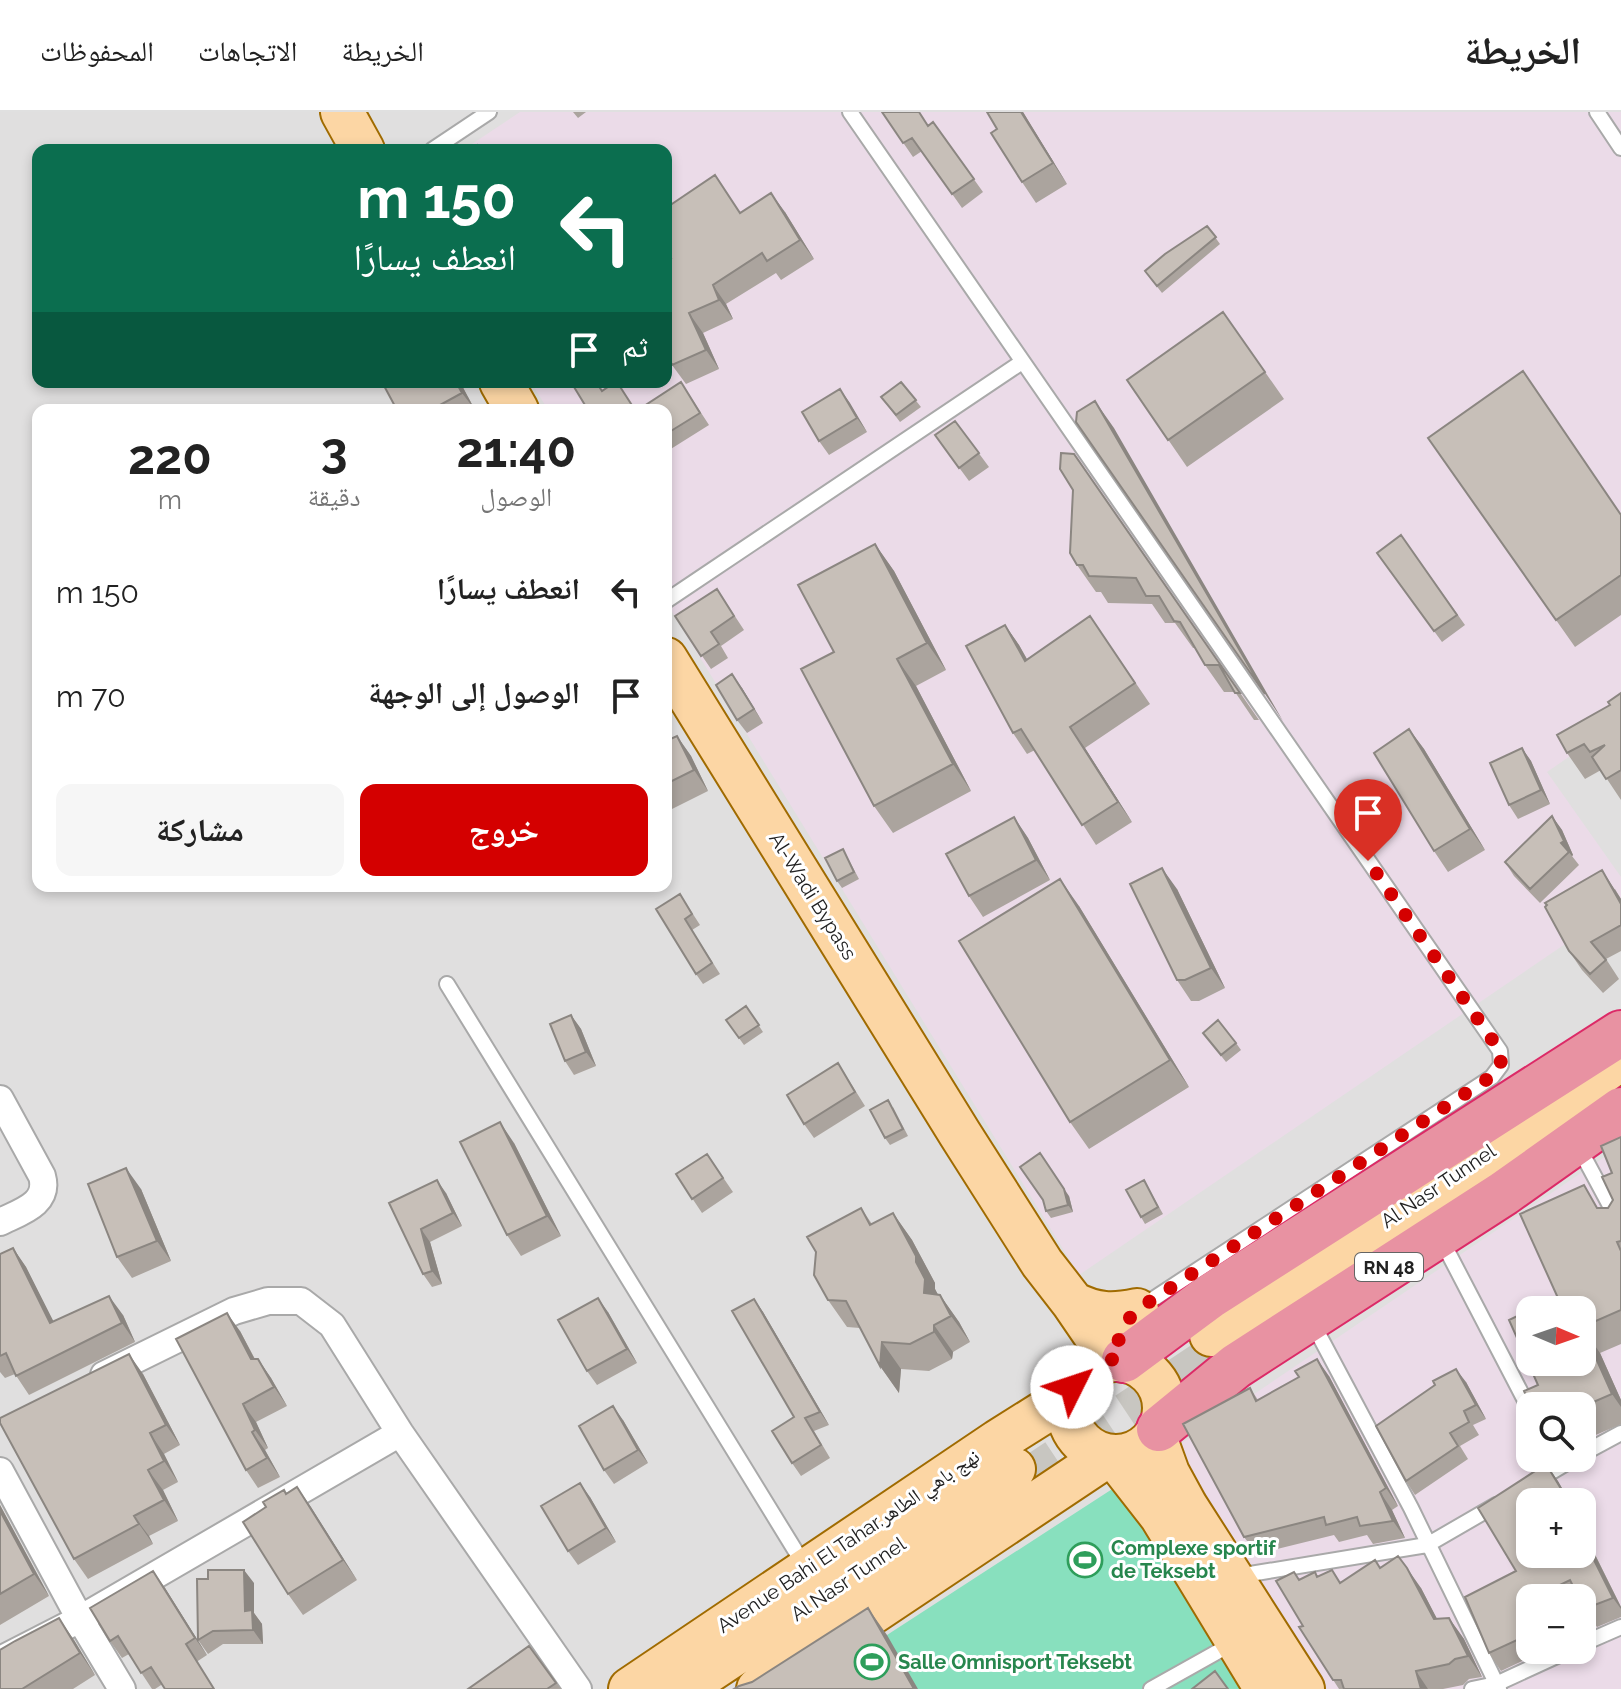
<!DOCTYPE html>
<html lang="ar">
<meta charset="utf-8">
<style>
:root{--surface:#fff;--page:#f6f6f6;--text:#222;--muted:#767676;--line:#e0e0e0;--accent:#d40000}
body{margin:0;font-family:Raleway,"Noto Naskh Arabic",sans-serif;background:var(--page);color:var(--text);direction:rtl;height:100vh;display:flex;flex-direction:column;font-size:30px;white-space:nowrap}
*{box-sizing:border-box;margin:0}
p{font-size:26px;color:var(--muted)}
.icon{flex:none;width:44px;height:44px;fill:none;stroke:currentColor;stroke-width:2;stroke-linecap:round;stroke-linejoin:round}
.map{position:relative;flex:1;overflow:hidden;direction:ltr}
.side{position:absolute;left:32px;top:292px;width:640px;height:488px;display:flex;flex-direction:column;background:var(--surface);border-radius:16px;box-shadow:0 4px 12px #0003;direction:rtl}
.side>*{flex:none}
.banner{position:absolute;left:32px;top:32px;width:640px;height:244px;border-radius:16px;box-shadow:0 4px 12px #0003;direction:rtl;background:#0b6e4f;color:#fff;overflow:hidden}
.needle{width:52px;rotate:92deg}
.controls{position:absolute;left:1516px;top:1184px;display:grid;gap:16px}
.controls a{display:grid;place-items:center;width:80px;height:80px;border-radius:16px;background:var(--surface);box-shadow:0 4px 12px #0003;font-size:40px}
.pin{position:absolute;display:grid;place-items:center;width:68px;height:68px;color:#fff;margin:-82px -34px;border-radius:50% 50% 50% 0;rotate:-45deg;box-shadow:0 0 8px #0007}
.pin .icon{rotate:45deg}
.me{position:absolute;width:88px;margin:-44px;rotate:49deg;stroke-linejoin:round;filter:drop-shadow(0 0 6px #0008)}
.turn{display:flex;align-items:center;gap:28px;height:168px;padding:0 24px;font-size:36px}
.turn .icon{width:104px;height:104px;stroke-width:2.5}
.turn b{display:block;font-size:56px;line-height:68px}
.then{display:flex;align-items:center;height:76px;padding:0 24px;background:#0003;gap:16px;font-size:30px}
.eta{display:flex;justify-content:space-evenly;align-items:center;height:136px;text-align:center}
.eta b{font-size:48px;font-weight:700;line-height:56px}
.action{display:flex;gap:16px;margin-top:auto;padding:16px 24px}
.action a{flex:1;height:92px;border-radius:16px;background:var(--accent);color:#fff;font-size:32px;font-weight:700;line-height:92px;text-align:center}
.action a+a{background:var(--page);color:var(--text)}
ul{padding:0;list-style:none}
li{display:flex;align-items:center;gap:24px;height:104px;padding:0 24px}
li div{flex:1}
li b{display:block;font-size:30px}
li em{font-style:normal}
header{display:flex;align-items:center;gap:48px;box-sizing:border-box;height:112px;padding:0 40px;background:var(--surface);border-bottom:2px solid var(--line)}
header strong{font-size:38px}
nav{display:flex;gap:44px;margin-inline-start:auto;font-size:28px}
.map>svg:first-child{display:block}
.residential{fill:#e0dfdf;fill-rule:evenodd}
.industrial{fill:#ebdbe8;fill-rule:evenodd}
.pitch{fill:#88e0be}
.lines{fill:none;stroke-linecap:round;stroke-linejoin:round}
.primary-tunnel{stroke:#c8c6c1;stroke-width:42;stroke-dasharray:42 21;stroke-linecap:butt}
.lane-casing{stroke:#a9a9a9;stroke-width:18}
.street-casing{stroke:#a9a9a9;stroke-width:30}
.primary-casing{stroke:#a06b00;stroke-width:46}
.highway-casing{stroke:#dc2a67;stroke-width:48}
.lane{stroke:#fff;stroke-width:14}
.street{stroke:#fff;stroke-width:26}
.primary{stroke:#fcd6a4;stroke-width:42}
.highway{stroke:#e892a2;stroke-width:44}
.wall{fill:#aba49e}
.shaded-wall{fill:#8b8681}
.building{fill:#c7bfb8;stroke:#8b8681;stroke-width:2}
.route{stroke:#d40000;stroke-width:14;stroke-dasharray:0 25.2}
.labels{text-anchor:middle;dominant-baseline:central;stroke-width:6;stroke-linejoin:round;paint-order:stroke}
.shield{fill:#fff;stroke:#646464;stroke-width:2}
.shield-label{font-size:18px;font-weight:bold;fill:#222}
.street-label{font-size:20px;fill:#222;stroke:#fff}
.leisure-label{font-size:20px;font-weight:bold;fill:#27864d;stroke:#fff;text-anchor:start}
</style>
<header>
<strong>الخريطة</strong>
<nav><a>الخريطة</a><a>الاتجاهات</a><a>المحفوظات</a></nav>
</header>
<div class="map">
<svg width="1621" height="1577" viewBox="0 0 1621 1577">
<rect width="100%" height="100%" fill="#f2efe9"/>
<path class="residential" d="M0,0H1621V1577H0ZM38,38H666V270H38ZM38,298H666V774H38ZM1530,1198H1582V1250H1530ZM1530,1294H1582V1346H1530ZM1530,1390H1582V1442H1530ZM1530,1486H1582V1538H1530Z"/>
<path class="industrial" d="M520,0H1621V609L1547,660L1621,765V794L1079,1163L666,490V298H548L531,270H666V38H463Z
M1621,1034V1577H1320L1170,1339ZM1530,1198H1582V1250H1530ZM1530,1294H1582V1346H1530ZM1530,1390H1582V1442H1530ZM1530,1486H1582V1538H1530Z"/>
<path class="pitch" d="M1120,1372L1246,1577H798L887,1523Z"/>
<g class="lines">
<path class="primary-tunnel" d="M1022,1371L1222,1238"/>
<g class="lane-casing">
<path id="lane" d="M850,0L1500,939L1501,953L1492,965L1141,1195
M1597,0L1621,36
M432,38L489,0
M666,489L1022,250
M447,872L806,1456
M1578,1034L1621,1114
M1441,1127L1530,1298
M1312,1210L1411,1396L1499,1577
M1582,1342L1621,1321
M1538,1368L1575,1346
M1238,1464L1427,1433L1496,1393
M1582,1532L1621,1515
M1151,1577L1235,1530
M1472,1577L1496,1572L1570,1538"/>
</g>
<g class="street-casing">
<path id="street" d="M0,987L42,1064C50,1092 20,1100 0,1110
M104,1263L234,1199L268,1189H301L332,1213L400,1321L578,1577
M0,1359L80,1507L122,1577
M0,1548L80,1507L400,1321"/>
</g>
<g class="primary-casing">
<path id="primary" d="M342,0L363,38
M501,270L517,298
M666,547L960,1022L1042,1151L1073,1191L1112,1248
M1073,1191C1096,1203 1113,1203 1137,1198
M1211,1223L1514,1024L1621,947
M1068 1296a48 48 0 1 1 96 0a48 48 0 1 1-96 0Z
M1155,1325L1168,1361L1186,1394L1303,1577
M1115,1345L1161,1404L1266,1577
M630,1577L998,1329L1068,1285
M682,1577L1014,1357
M758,1577L1107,1344"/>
</g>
<g class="highway-casing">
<path id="highway" d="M1124,1248L1209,1185L1621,921
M1159,1317L1236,1254L1504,1081L1621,998"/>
</g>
<use href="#lane" class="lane"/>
<use href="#street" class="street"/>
<use href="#primary" class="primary"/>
<use href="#highway" class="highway"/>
</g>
<path class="wall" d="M573,0H586L578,6Z
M882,0L928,13L933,10L983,80L962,96L922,39L913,45Z
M1023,0L1067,72L1036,91L1022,70Z
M740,100H785L814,147L781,168L776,161L726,192L733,207L703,221L719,257L686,272L672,253L671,146Z
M1207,114L1220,132L1162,181L1145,159Z
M1223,200L1284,287L1187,355L1127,268Z
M382,270H460L475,298H397Z
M681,270L709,313L666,340V298Z
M901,270L921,295L900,310L881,285Z
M840,277L867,320L829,343L819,329Z
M955,309L989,355L969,369L935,323Z
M1428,326L1621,402V503L1575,535Z
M1074,342L1259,608H1254L1235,580H1224L1205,553L1196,536H1193L1175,511H1165L1152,492L1108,491L1101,480H1096L1077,453Z
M1401,423L1465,513L1442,530L1377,441Z
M875,432L894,459L946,558L916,574L971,679L893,721L874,694L834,540Z
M717,477L744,518L721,534L728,546L711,557L675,504Z
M1090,504L1150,592L1085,636L1132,710L1096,733L1035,638L1027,642L1013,621L1005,513L1019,533L1027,547Z
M742,576L763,611L747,621L737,608Z
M1621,581V688L1601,658L1585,667L1567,641Z
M1409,617L1424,637L1485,738L1448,760L1434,739Z
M677,624L691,644L708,679L666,700V629Z
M1522,636L1531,649L1550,692L1518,707L1509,693Z
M1552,704L1562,718L1573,743L1572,744L1579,753L1540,791L1514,764L1505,750Z
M1014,705L1028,726L1050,768L983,805L969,784Z
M843,737L859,767L842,776L837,769Z
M473,774H487L476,779Z
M1177,777L1225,876L1199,889H1191L1177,868Z
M1615,777L1621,787V839L1606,847L1619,867L1603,881L1582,858L1569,839Z
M680,782L700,813L692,818L720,862L703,872L696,862Z
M1079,794L1189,975L1089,1037L1070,1010Z
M746,894L763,920L744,933L726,908Z
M571,903L581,917L596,954L574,963L565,949Z
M1203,921L1236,931L1241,938L1226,950Z
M838,951L865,994L814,1026L804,1012Z
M893,995L908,1024L890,1033L885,1026Z
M1621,1025V1232L1600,1241L1621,1288V1312L1582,1329V1294L1538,1273L1558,1186L1600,1096H1608L1613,1088L1612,1061Z
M514,1031L561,1124L521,1144L507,1123Z
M707,1042L733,1080L702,1101L676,1062Z
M1148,1075L1163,1102L1145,1112L1141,1105Z
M141,1077L171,1149L132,1166L117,1145Z
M446,1081L462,1114L430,1130L442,1172L432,1175L423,1162L389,1091Z
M1069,1084L1073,1100L1051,1106L1046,1099Z
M861,1096L872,1112L893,1101L912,1128L935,1171V1177L938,1183H940L959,1210L970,1230L953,1240L952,1247L929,1259L901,1257L899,1281L880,1254L860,1216L847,1215L828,1188Z
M13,1136L26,1155L53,1210L123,1203L135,1230L29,1283L15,1262L5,1266L0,1260V1142Z
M754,1187L763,1200L829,1313L814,1319L830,1346L801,1364L792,1351L794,1305Z
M608,1200L637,1251L597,1273L587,1259Z
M240,1219L255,1247H258L271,1266L287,1294L256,1310L268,1336L265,1338L280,1365L258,1376L246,1358Z
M143,1262L180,1333L164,1342L178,1370L163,1378L178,1409L149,1424L153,1432L88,1467L74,1447Z
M1329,1264L1398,1394L1392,1398L1405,1426L1373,1432L1367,1423L1339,1430L1334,1423L1257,1442L1244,1425L1250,1276L1258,1288Z
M1466,1270L1486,1307L1473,1313L1479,1323L1460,1334L1468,1347L1415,1383L1406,1369Z
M623,1308L648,1351L614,1372L604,1358Z
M1546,1352L1570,1390H1530V1442H1582V1409L1586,1416L1583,1418L1621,1495V1505L1597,1515L1584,1497L1582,1493V1486H1530V1538H1546L1501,1559L1489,1541L1465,1485L1516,1459L1478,1396Z
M297,1375L357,1468L303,1503L288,1482L287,1381Z
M590,1385L616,1430L578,1453L568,1439Z
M0,1393L49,1484L0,1513Z
M1380,1456L1421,1476L1437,1507L1449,1506L1464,1527L1482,1565L1469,1567L1463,1573L1443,1577H1339L1299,1515L1303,1514L1315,1460L1318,1464L1341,1470Z
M254,1471V1501L262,1512L263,1532H223L208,1542L198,1528Z
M165,1476L207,1543L155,1577H152L129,1542L122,1546L110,1529Z
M74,1528L95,1563L73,1577H0Z
M529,1534L561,1577H468Z"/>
<path class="shaded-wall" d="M1021,0H1023L1067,72L1053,51Z
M771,81L785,100L814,147L800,128Z
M713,173L726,192L733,207L719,188Z
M689,201L703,221L719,257L706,238Z
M456,270H460L475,298L462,281Z
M840,277L850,291L867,320L857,306Z
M1095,289L1114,316L1283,609L1265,582Z
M875,432L894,459L946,558L927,531Z
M1005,513L1019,533L1039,569L1025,549Z
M897,547L916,574L971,679L953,652Z
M732,562L742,576L763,611L754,597Z
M1070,615L1085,636L1132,710L1118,690Z
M1409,617L1424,637L1485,738L1470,717Z
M677,624L691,644L708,679L694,658Z
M1522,636L1531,649L1550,692L1541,678Z
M1552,704L1562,718L1573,743L1572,744L1561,731Z
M1014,705L1028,726L1050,768L1036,748Z
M1162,756L1177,777L1225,876L1211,856Z
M1602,758L1621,787V792Z
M1060,767L1079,794L1189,975L1170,948Z
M571,903L581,917L596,954L586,940Z
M500,1010L514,1031L561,1124L547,1104Z
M1040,1041L1069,1084L1073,1100L1068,1093Z
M126,1056L141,1077L171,1149L157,1129Z
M437,1068L446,1081L462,1114L453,1101Z
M893,1101L912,1128L935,1171V1177L944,1194L924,1181L916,1150Z
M421,1117L430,1130L442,1172L432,1159Z
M13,1136L26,1155L64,1230L50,1211Z
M940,1183L959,1210L970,1230L951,1204Z
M109,1184L123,1203L135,1230L122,1211Z
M598,1186L608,1200L637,1251L627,1237Z
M754,1187L763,1200L829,1313L820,1300Z
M227,1201L240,1219L264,1265L251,1247Z
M934,1213L953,1240L952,1247L934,1220Z
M1582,1215L1600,1241L1621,1288V1295L1612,1282Z
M882,1230L901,1257L899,1281L880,1254Z
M129,1242L143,1262L180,1333L166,1313Z
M258,1247L271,1266L287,1294L274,1275Z
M1317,1247L1329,1264L1398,1394L1386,1376Z
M1456,1257L1466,1270L1486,1307L1476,1293Z
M243,1292L256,1310L268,1336L255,1318Z
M613,1294L623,1308L648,1351L638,1338Z
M252,1320L265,1338L280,1365L267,1346Z
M150,1321L164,1342L178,1370L164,1349Z
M1546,1352L1558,1369L1570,1390H1569Z
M148,1358L163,1378L178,1409L164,1388Z
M580,1371L590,1385L616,1430L606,1416Z
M297,1375L311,1395L357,1468L343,1448Z
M1380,1380L1392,1398L1405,1426L1393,1409Z
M0,1393L49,1484L34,1462L0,1399Z
M134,1404L149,1424L153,1432L139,1412Z
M1582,1417L1621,1495V1497L1613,1486L1582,1424Z
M1407,1456L1421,1476L1448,1528L1434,1507Z
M244,1458L254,1471V1501L262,1512L263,1532L253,1518L245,1499Z
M153,1459L165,1476L207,1543L195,1526Z
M868,1496L887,1523L918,1577H914Z
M59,1506L74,1528L95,1563L80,1541Z
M1449,1506L1464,1527L1482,1565L1468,1544Z
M1416,1559L1428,1577H1421Z"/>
<path class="building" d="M882,0H919L928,14L933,10L974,67L952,82L912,26L903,31Z
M987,0H1021L1053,51L1022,70L991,21L997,17Z
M478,33L492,38H476Z
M715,63L740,101L771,81L800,128L767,149L762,141L713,173L719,188L689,201L706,238L672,253L666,239V148L671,146L666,138V96Z
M1207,114L1216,125L1157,174L1145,159L1165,142Z
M1223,200L1265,260L1168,328L1127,268Z
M1523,259L1621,403V463L1556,508L1428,326Z
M382,270H456L462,281L431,298H397Z
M571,270H596L602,279L615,270H617L635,298H588Z
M681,270L700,301L666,322V298H638Z
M901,270L916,288L896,303L881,285Z
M840,277L857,306L819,329L802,300Z
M1095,289L1265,582L1076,310L1077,300Z
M955,309L979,341L959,356L935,323Z
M1061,341L1074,342L1240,581H1235L1219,553H1205L1180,510L1174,509L1159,484H1146L1136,466L1089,464L1083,453H1077L1070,441L1073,378L1060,357Z
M1401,423L1457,503L1434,519L1377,441Z
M875,432L927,531L897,547L953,652L874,694L801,557L834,540L798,473Z
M717,477L734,504L711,520L719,532L701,544L675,504Z
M1090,504L1135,571L1070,615L1118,690L1082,713L1021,617L1013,621L966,534L1005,513L1025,549Z
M732,562L754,597L737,608L716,573Z
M1621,581V658L1606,667L1592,645L1605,633L1590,640L1584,632L1567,641L1557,623L1610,593L1608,590Z
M1409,617L1470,717L1434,739L1374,641Z
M677,624L694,658L666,672V629Z
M1522,636L1541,678L1509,693L1490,651Z
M1552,704L1564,729L1561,731L1569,740L1530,777L1505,750Z
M1014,705L1036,748L969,784L946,742Z
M843,737L854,760L837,769L825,746Z
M1162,756L1211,856L1185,868H1177L1130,772Z
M1602,758L1621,792V813L1591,830L1606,848L1590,862L1569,839L1545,795L1547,793L1545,791Z
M1060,767L1170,948L1070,1010L959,829Z
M680,782L692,802L685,807L712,851L696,862L656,797Z
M746,894L759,913L739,926L726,908Z
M571,903L586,940L565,949L550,912Z
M1218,908L1236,931L1221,943L1203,921Z
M838,951L855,980L804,1012L787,983Z
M888,988L903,1017L885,1026L870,998Z
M500,1010L547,1104L507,1123L460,1030Z
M1621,1025V1129L1617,1130L1621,1139V1198L1582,1215L1612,1282L1582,1295V1294H1531L1524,1279L1538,1273L1509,1208L1530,1198V1250H1582V1198H1531L1558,1186L1520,1102L1584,1073L1597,1096H1608L1613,1088L1602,1065L1612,1061L1601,1034Z
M1040,1041L1064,1077L1068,1093L1046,1099L1043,1088L1020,1055Z
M707,1042L723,1066L692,1087L676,1062Z
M126,1056L157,1129L117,1145L88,1072Z
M437,1068L453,1101L421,1117L432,1159L423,1162L389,1091Z
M1144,1068L1158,1095L1141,1105L1126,1078Z
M861,1096L870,1113L893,1101L916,1144V1150L925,1167L924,1181L940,1183L951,1204L934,1213V1220L910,1232L882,1230L880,1254L846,1189L828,1188L814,1163L816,1140L807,1125Z
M13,1136L50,1211L109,1184L122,1211L16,1264L6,1241L0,1244V1142Z
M598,1186L627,1237L587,1259L558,1208Z
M754,1187L820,1300L805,1306L821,1333L792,1351L772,1319L794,1305L732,1199Z
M227,1201L251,1247H258L274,1275L243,1292L255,1318L252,1320L267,1346L246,1358L176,1227Z
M129,1242L166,1313L150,1321L164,1349L148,1358L164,1388L134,1404L139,1412L74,1447L0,1311V1306Z
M1317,1247L1386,1376L1380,1380L1393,1409L1360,1414L1357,1405L1326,1413L1324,1405L1244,1425L1183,1312L1250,1276L1256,1289L1299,1265L1295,1259Z
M1456,1257L1476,1293L1464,1299L1469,1310L1450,1321L1458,1334L1406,1369L1376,1314L1435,1273L1433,1269Z
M613,1294L638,1338L604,1358L579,1314Z
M1546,1352L1569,1390H1530V1442H1582V1424L1613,1486L1584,1497L1582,1493V1486H1579L1570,1468L1533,1486H1530L1526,1489L1530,1498V1522L1489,1541L1465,1485L1516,1459L1478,1396Z
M580,1371L606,1416L568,1439L541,1394Z
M297,1375L343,1448L288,1482L243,1410L266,1395L263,1390L284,1378L286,1382Z
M0,1399L34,1462L0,1482Z
M1398,1444L1407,1456L1434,1507L1449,1506L1468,1544L1455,1547L1449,1552L1416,1559L1421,1577H1344L1341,1568H1333L1299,1515L1303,1514L1276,1469L1294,1460L1299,1468L1315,1460L1317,1465L1332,1458L1340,1471L1375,1448L1380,1456Z
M208,1458H244L245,1499L252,1498L253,1518L213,1519L198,1528L197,1467H208Z
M153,1459L195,1526L186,1532L214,1577H165L151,1555L141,1561L118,1524L110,1529L90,1496Z
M868,1496L914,1577H734L739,1574L752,1570Z
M59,1506L80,1541L22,1577H0V1538L15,1529Z
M529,1534L556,1571L547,1577H468Z
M1215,1559L1228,1577H1192Z"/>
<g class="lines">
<path class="route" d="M1072,1275C1083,1257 1097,1248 1118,1247C1115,1227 1123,1212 1137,1198L1498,960L1501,953L1500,939L1368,749"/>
</g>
<defs>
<g id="stadium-ring" transform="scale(1.8)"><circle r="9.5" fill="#fff" stroke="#2e9e5b" stroke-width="1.5"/><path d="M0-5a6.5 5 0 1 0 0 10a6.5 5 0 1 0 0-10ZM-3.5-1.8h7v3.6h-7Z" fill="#2e9e5b"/></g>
</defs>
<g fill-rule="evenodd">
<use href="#stadium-ring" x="1085" y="1448"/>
<use href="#stadium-ring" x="872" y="1550"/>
</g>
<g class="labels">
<rect class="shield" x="1355" y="1141" width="68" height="28" rx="6"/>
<g class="shield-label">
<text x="1389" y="1155">RN 48</text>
</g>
<g class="street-label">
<text transform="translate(813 784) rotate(58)">Al-Wadi Bypass</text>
<text transform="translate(1438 1074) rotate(-34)">Al Nasr Tunnel</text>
<text transform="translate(848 1429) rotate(-34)">Avenue Bahi El Tahar,نهج باهي الطاهر</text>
<text transform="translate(848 1467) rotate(-34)">Al Nasr Tunnel</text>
</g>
<g class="leisure-label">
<text x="1111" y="1436">Complexe sportif<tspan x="1111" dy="23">de Teksebt</tspan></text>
<text x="898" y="1550">Salle Omnisport Teksebt</text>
</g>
</g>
</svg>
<div class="controls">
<a><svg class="needle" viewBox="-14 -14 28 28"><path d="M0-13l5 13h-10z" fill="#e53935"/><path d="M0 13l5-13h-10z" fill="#767676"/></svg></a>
<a><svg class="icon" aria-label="search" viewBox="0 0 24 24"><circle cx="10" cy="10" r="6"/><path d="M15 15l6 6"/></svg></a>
<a>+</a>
<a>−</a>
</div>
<div class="pin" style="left:1368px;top:749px;background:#d93025"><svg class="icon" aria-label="arrive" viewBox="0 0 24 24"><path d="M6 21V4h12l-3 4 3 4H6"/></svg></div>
<svg class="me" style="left:1072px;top:1275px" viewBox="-20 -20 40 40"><circle r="19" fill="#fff"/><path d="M0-13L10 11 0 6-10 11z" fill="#d40000"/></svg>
<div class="banner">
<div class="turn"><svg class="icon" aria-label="left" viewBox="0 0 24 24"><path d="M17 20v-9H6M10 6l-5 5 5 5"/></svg><div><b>150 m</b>انعطف يسارًا</div></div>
<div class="then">ثم<svg class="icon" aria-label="arrive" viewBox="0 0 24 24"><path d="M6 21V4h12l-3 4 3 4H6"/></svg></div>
</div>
<section class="side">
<div class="eta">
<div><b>21:40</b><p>الوصول</p></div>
<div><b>3</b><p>دقيقة</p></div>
<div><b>220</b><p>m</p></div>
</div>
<ul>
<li><svg class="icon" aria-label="left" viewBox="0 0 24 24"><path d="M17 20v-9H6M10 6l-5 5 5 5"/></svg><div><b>انعطف يسارًا</b></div><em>150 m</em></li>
<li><svg class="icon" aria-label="arrive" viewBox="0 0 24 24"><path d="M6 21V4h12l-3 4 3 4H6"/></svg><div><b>الوصول إلى الوجهة</b></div><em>70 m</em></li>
</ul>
<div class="action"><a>خروج</a><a>مشاركة</a></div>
</section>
</div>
